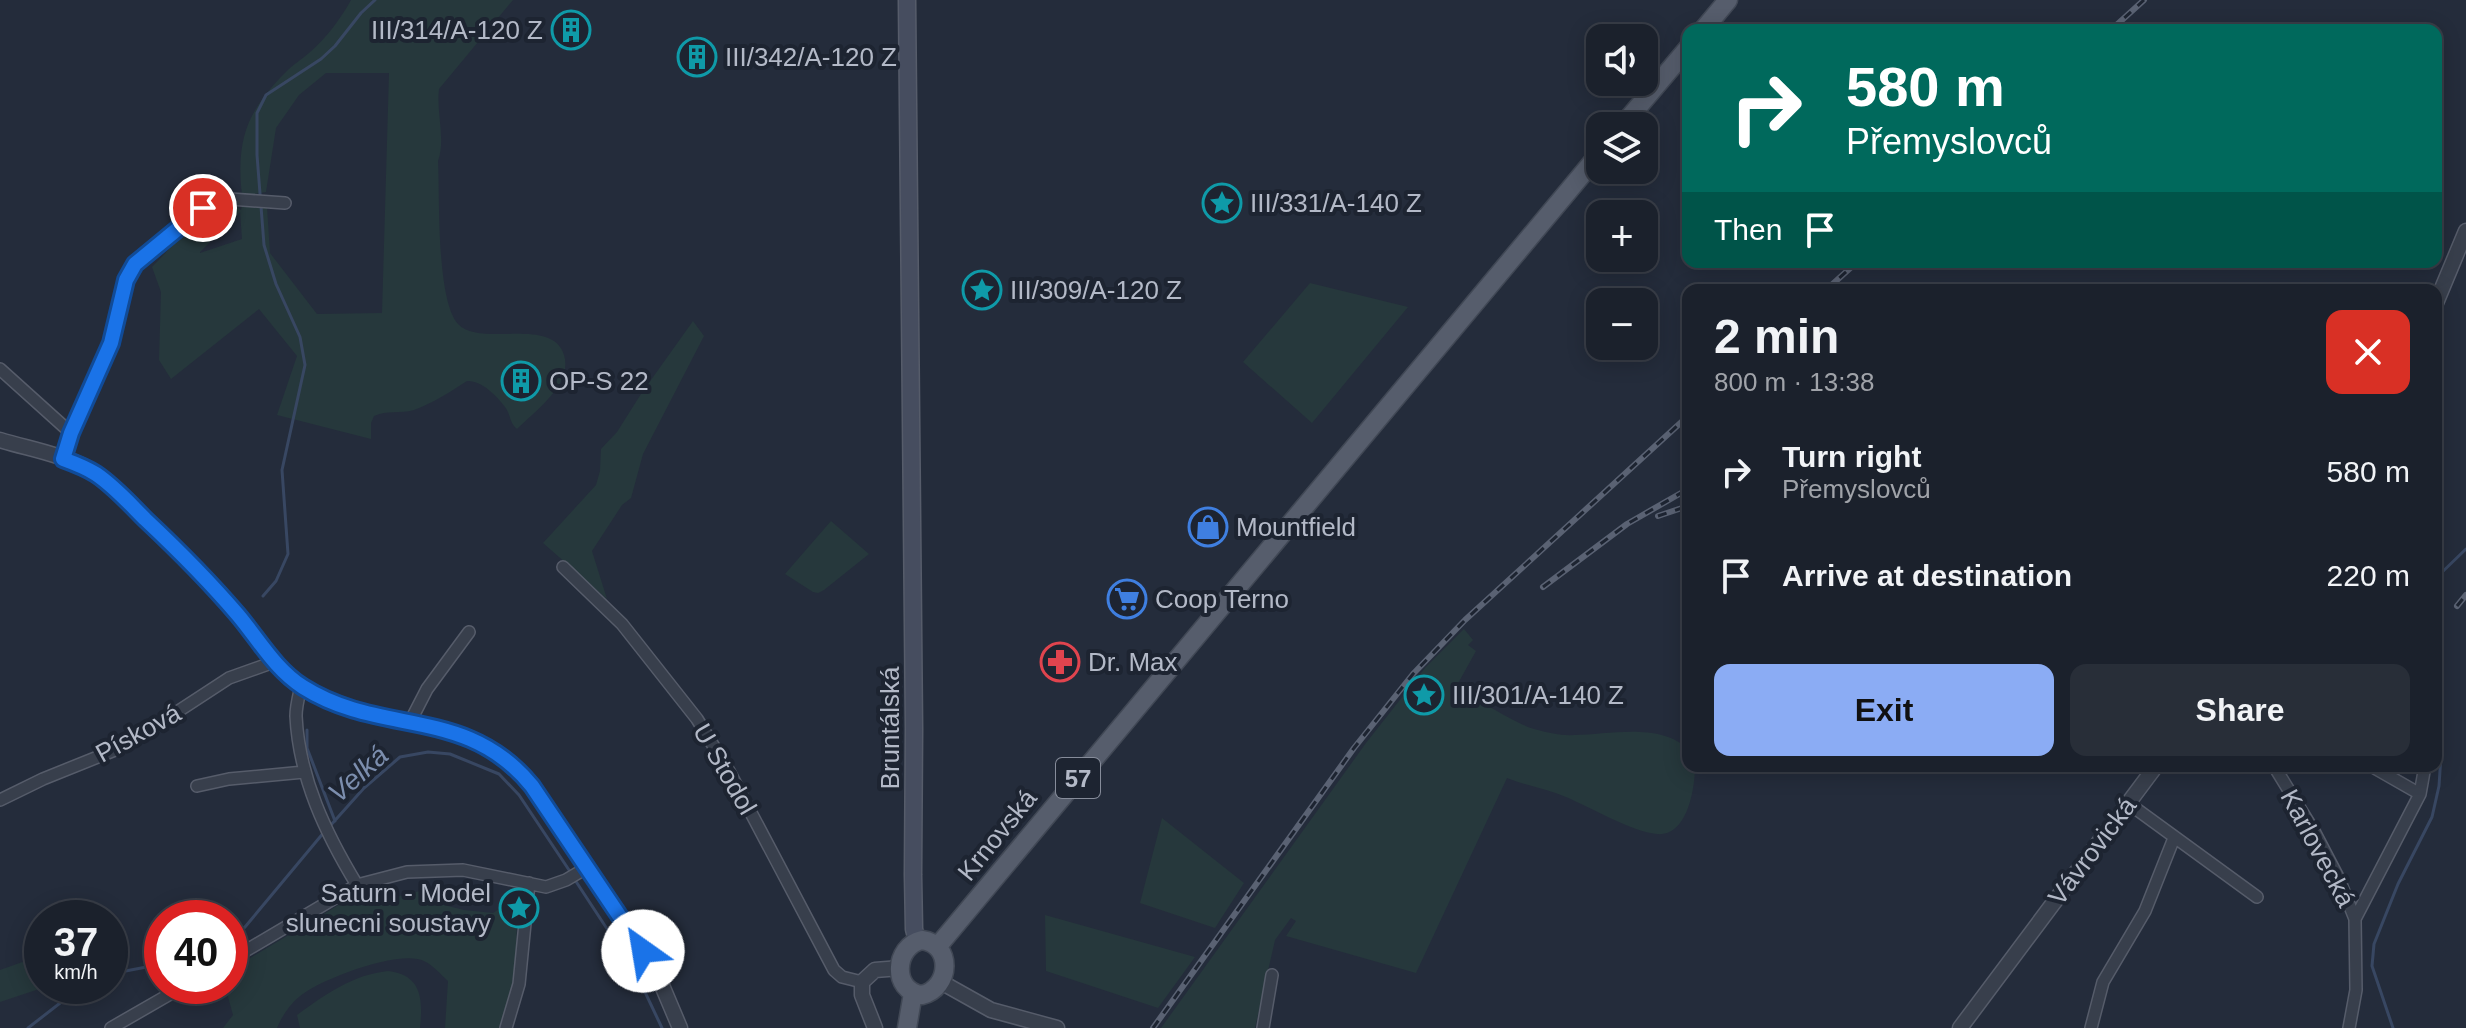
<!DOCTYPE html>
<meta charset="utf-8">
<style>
:root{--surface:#1b212c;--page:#282e38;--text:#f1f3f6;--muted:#a0a3a9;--line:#393e48;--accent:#8bacf4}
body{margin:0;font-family:Arial,sans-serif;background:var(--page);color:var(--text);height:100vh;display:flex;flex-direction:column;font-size:30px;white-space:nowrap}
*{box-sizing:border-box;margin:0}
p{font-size:26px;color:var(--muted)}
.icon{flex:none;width:44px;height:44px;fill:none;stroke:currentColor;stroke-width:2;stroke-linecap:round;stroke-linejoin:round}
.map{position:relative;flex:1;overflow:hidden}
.side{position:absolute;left:1682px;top:284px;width:760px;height:488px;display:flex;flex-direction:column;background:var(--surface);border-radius:16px;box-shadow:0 4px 20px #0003,0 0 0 2px var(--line)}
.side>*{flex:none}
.guide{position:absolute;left:1682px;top:24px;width:760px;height:244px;border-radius:16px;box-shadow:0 4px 20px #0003,0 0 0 2px var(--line);background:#00695c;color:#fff;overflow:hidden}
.buttons{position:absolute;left:1586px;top:24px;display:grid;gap:16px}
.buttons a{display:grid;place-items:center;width:72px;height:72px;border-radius:16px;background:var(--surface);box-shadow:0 4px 20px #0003,0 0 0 2px var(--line);font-size:40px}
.speed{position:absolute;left:24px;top:900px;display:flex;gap:16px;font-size:40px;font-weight:700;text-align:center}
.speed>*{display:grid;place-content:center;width:104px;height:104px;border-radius:50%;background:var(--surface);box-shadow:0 4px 20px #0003,0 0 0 2px var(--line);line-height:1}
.speed small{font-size:20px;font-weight:400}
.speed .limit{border:12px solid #d22;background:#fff;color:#111}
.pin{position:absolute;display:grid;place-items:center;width:68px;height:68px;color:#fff;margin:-34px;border:4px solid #fff;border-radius:50%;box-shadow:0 2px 8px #0007}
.me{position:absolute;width:88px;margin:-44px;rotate:328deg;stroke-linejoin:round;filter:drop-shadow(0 0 6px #0008)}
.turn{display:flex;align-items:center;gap:28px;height:168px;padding:0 32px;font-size:36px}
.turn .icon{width:104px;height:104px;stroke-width:2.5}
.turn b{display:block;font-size:56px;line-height:68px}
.then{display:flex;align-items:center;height:76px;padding:0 32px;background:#0003;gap:16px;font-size:30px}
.round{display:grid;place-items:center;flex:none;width:84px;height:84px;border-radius:16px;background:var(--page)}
.overview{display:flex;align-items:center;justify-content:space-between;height:136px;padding:0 32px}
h1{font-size:48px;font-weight:800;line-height:60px}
.primary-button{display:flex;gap:16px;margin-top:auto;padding:16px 32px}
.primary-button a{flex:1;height:92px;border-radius:16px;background:var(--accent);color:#111;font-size:32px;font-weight:800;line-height:92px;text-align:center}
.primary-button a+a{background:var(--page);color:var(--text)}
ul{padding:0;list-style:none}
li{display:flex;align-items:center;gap:24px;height:104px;padding:0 32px}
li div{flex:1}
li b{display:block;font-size:30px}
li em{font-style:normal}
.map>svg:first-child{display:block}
.green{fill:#26383c;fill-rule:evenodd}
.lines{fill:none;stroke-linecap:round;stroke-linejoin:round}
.stream{stroke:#384762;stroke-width:3}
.minor-casing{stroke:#565c6a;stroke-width:14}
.tertiary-casing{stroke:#565c6a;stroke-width:17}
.secondary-casing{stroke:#565c6a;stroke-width:19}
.primary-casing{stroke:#414855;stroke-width:21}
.minor{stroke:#383f4c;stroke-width:11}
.tertiary{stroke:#383f4c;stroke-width:14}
.secondary{stroke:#464d5f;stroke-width:16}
.primary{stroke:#565d6c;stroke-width:18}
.rail-casing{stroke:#5a6273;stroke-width:6}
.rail{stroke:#1d2431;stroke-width:3;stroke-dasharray:9;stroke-linecap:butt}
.route-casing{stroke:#114b97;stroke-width:20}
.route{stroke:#1a73e8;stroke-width:14}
.labels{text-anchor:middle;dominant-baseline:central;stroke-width:8;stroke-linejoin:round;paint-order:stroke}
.shield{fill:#1d2431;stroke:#868c9a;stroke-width:2}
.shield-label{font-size:24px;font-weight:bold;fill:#b3b9c7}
.poi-label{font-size:26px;fill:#b3b9c7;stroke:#1d2431;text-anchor:start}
.street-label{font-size:26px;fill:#b3b9c7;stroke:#1d2431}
.water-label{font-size:28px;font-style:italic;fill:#7c8eae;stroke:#1d2431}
</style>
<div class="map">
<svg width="2466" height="1028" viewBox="0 0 2466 1028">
<rect width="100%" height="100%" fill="#242c3b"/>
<path class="green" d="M351,0H513L439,89C436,113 446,139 438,161C440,197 436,299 458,324C480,348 552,316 564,355C573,384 535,411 517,429C509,422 511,415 505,407C496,395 481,380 467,381C450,392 433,403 414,410C400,414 387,410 374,416L371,423V439L277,415L297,356L259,309L171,379L159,360L161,292L152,267C179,240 197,212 236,206L241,210L242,206L267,207L270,253L317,314L382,313L389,73H326L299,95L276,128L266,192L242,196C236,141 246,112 285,73C292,65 301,60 309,53C326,38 340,20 351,0ZM240,212L242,239L200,253V252Z
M1310,283L1408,307L1312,423L1243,362Z
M693,321L704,336L643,454L631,498L622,505L592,551L607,599L543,543L596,485L600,471L601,449L617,432L641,394Z
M831,521L869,554L824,590L818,593L813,592L785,574Z
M1464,629L1473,640L1468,645L1476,651L1456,687C1476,698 1518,726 1538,730C1549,733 1563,736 1574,735C1609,735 1659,722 1688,749V766H1695C1695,787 1688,837 1657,834C1632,832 1590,807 1566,797C1547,789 1527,786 1507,778L1416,973L1286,936L1296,921L1291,918L1275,940L1255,1028H1161L1366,743L1425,668Z
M1162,818L1244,883L1215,928L1140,903Z
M387,882L391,898L420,891L424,900L464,910L493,913L517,897L516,980L499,1028H445L448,981C441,975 433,965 424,961C400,949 318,980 299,997C290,1004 281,1018 277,1028H223L233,1015L225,986H230V970L362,891Z
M1045,915L1195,957L1158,1008L1046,971Z
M42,955V986H48L0,1002V970Z
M388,971C422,975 423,999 420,1028H300L297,1015C326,994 352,975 388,971Z"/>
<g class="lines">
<path class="stream" d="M2436,578L2466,549
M263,596L276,581L288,554L282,470L305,365L300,337L276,284L264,245L257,155V113L266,95L321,59L335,46L361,13L375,0
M307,730V748L335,821
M330,826L364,788L400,757L428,752L450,754L499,774L519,795L571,873
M575,880L636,973L662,1028
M230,940L245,927L325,831
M110,974L162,964
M28,1028L82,986
M2393,1028L2372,966L2374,944L2398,884L2432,817L2439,786L2442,740L2436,714"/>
<g class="minor-casing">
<path id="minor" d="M0,369L71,433
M63,459L71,433L111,343L126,280L135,264L203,208L230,199L285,203
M563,567L622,624L697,719L730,773L834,970L842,977L862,982
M301,686C299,695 296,706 296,716C299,778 326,834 357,885
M410,722L427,689L469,632
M2274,766L2315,833L2339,879L2355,919L2356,990L2349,1028
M2371,766L2420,794
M197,786L229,779L304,772
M0,800L43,779L125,746L229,678L274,662
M2128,803L2257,897
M2355,919L2420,794L2425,766
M230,960L357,885L407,872L463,870L546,887L566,880L588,867
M111,1028L184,986
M506,1028L519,984L529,883
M1263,1028L1272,975
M2091,1028L2103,982L2145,911L2174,838"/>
</g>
<g class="tertiary-casing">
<path id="tertiary" d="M2436,303L2466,231
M0,440C26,448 56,453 81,465C106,477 126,500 146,519C178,550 210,581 238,616C259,640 275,669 303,687C382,737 467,706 532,786L643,951L661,983L680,1028
M941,982L991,1010L1057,1028
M875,1028L862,995V982L875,970L900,968
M1960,1028L2156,766"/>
</g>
<g class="secondary-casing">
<path id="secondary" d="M907,0L914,729L913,875L914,929L917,941"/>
</g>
<g class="primary-casing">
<path id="primary" d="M1703,30L1728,0
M1622,126L1688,48
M922,940C953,944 951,988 922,995C891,991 894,946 922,940Z
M938,946L1600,153
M907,1028L913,993"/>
</g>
<use href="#minor" class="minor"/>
<use href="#tertiary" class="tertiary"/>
<use href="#secondary" class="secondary"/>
<use href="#primary" class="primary"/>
<g class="rail-casing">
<path id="rail" d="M2111,30L2144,0
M1826,290L1857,262
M1658,516L1688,506
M1543,587L1627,524L1688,489
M2457,606L2466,595
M1153,1028L1354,748L1413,674L1465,620L1688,416"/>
</g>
<use href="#rail" class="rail"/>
</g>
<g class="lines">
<g class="route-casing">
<path id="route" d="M203,208L135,264L126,280L111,343L71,433L63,459C74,463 85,467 96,474C114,486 129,503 145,519C177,549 209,581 238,615C259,640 275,669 303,687C382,737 466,705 532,786L643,951"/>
</g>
<use href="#route" class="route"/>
</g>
<defs>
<g id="building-ring" transform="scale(2)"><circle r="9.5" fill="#1d2431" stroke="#0f9aa8" stroke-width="1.5"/><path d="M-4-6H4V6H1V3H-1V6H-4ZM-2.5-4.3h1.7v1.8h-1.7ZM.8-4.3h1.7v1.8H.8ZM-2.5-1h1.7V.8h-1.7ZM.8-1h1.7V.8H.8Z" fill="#0f9aa8"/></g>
<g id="sight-ring" transform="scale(2)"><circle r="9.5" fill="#1d2431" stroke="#0f9aa8" stroke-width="1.5"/><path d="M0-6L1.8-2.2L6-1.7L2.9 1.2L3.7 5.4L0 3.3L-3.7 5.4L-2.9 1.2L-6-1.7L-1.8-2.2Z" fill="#0f9aa8"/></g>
<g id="shop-ring" transform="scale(2)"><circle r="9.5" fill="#1d2431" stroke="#3f7fe0" stroke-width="1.5"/><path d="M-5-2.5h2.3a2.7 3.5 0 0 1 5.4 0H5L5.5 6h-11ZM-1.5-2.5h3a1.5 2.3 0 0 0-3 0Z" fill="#3f7fe0"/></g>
<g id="supermarket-ring" transform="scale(2)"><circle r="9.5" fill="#1d2431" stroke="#3f7fe0" stroke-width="1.5"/><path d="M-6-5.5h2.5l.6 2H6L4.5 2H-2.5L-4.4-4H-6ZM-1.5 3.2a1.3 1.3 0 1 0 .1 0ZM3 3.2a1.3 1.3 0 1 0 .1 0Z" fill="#3f7fe0"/></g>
<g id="pharmacy-ring" transform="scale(2)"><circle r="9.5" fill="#1d2431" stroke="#e0444e" stroke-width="1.5"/><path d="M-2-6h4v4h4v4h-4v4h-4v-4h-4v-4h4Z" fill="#e0444e"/></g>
</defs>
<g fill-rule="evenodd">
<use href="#building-ring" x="571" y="30"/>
<use href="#building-ring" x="697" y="57"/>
<use href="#sight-ring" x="1222" y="203"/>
<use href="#sight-ring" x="982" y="290"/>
<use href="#building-ring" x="521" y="381"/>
<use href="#shop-ring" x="1208" y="527"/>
<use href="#supermarket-ring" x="1127" y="599"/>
<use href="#pharmacy-ring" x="1060" y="662"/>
<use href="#sight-ring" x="1424" y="695"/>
<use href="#sight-ring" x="519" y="908"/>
</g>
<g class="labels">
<rect class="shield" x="1056" y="758" width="44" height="40" rx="6"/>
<g class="shield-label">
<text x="1078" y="778">57</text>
</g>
<g class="poi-label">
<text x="543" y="30" text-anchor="end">III/314/A-120 Z</text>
<text x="725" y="57">III/342/A-120 Z</text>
<text x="1250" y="203">III/331/A-140 Z</text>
<text x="1010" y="290">III/309/A-120 Z</text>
<text x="549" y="381">OP-S 22</text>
<text x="1236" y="527">Mountfield</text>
<text x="1155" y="599">Coop Terno</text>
<text x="1088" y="662">Dr. Max</text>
<text x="1452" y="695">III/301/A-140 Z</text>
<text x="491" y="893" text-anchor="end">Saturn - Model<tspan x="491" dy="30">slunecni soustavy</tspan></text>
</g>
<g class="street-label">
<text transform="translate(890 728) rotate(-90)">Bruntálská</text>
<text transform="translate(138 733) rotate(-29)">Písková</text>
<text transform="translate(725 769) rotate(60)">U Stodol</text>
<text transform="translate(997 835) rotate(-51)">Krnovská</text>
<text transform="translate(2318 848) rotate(62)">Karlovecká</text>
<text transform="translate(2092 851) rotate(-53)">Vávrovická</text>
</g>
<g class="water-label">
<text transform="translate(358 774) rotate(-42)">Velká</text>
</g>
</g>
</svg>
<div class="buttons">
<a><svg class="icon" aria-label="sound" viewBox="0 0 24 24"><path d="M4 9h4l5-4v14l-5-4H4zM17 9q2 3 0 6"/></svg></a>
<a><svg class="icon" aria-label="layers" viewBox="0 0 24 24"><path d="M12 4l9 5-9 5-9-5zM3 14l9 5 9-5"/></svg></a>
<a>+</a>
<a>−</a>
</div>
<div class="speed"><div>37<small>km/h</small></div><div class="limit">40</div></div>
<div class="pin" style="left:203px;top:208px;background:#d93025"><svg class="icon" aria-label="arrive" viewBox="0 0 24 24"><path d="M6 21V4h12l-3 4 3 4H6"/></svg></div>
<svg class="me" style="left:643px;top:951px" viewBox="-20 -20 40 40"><circle r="19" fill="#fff"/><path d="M0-13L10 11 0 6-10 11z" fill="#1a73e8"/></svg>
<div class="guide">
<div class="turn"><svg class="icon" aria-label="right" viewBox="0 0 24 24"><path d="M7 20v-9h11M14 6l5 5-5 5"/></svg><div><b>580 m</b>Přemyslovců</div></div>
<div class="then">Then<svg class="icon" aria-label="arrive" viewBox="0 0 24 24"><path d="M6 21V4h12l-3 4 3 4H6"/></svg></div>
</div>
<section class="side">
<div class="overview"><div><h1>2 min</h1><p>800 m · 13:38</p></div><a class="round" style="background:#d93025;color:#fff"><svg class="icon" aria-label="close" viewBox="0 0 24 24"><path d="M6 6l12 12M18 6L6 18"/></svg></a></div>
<ul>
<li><svg class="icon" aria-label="right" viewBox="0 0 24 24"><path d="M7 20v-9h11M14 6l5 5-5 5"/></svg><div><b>Turn right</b><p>Přemyslovců</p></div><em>580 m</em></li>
<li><svg class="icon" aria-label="arrive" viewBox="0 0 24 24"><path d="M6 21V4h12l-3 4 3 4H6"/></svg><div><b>Arrive at destination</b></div><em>220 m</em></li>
</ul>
<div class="primary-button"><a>Exit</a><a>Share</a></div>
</section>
</div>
